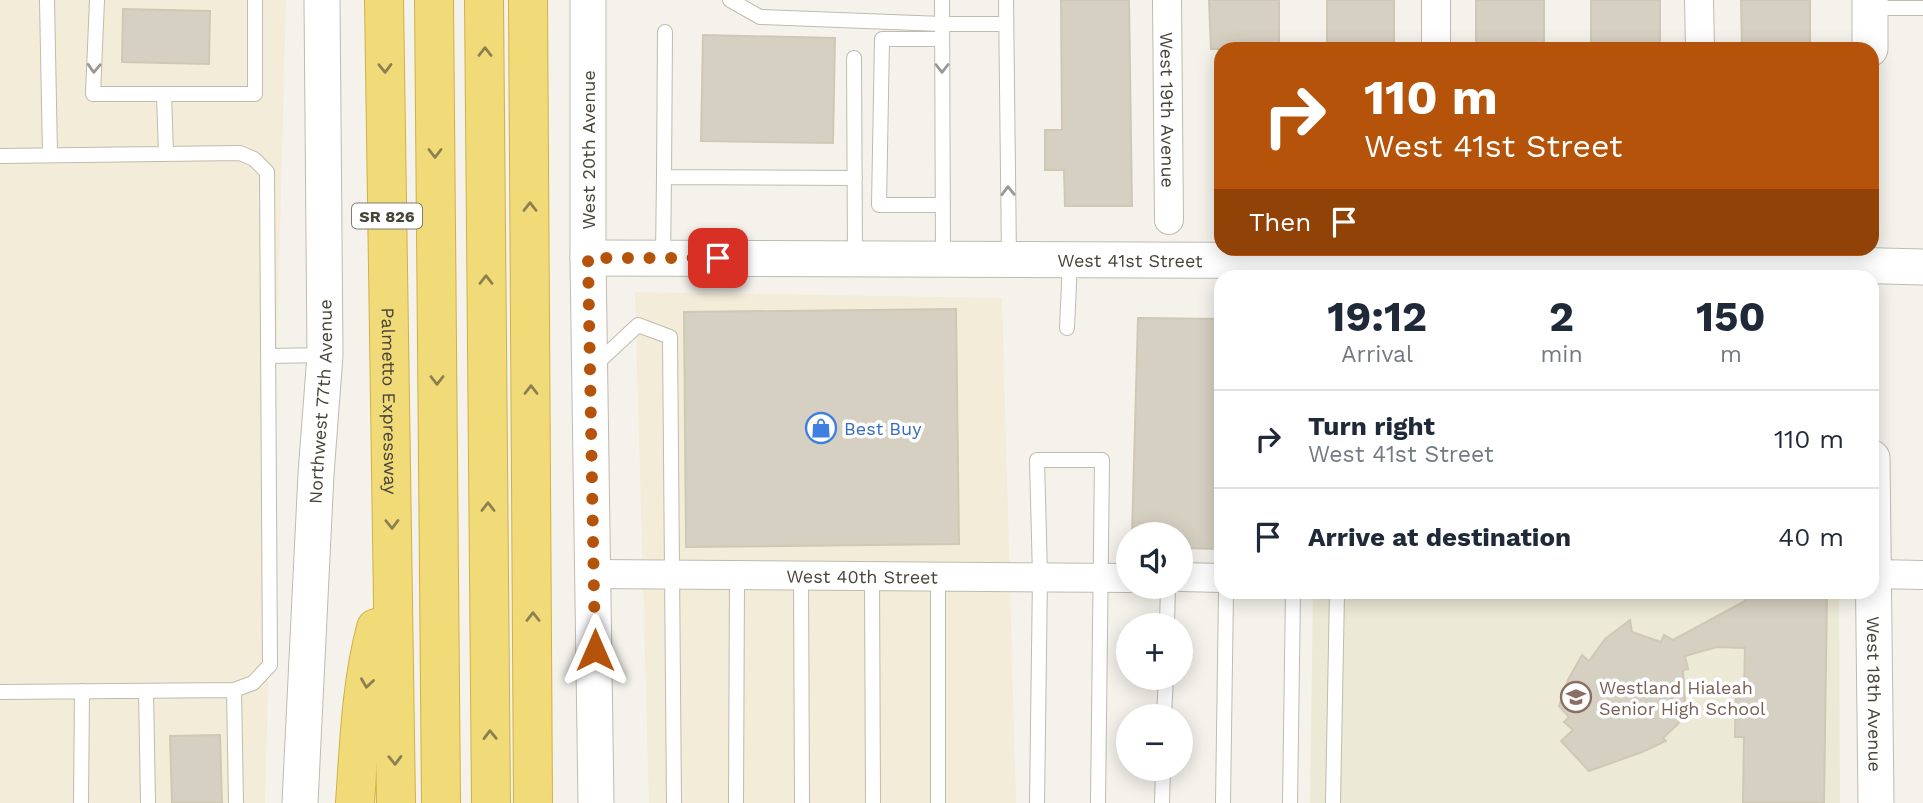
<!DOCTYPE html>
<meta charset="utf-8">
<style>
:root{--surface:#fff;--page:#f6f6f7;--text:#1f2937;--muted:#747a83;--line:#e0e1e3}
body{margin:0;font-family:"Work Sans",sans-serif;background:var(--page);color:var(--text);height:100vh;display:flex;flex-direction:column;font-size:26px;white-space:nowrap}
*{box-sizing:border-box;margin:0}
p{font-size:23px;color:var(--muted)}
.icon{flex:none;width:38px;height:38px;fill:none;stroke:currentColor;stroke-width:2;stroke-linecap:round;stroke-linejoin:round}
.map{position:relative;flex:1;overflow:hidden}
.sheet{position:absolute;left:1214px;top:270px;width:665px;height:329px;display:flex;flex-direction:column;background:var(--surface);border-radius:21px;box-shadow:0 4px 18px #0003}
.sheet>*{flex:none}
.hud{position:absolute;left:1214px;top:42px;width:665px;height:214px;border-radius:21px;box-shadow:0 4px 18px #0003;background:#b45309;color:#fff;overflow:hidden}
.fabs{position:absolute;left:1116px;top:522px;display:grid;gap:14px}
.fabs a{display:grid;place-items:center;width:77px;height:77px;border-radius:50%;background:var(--surface);box-shadow:0 4px 18px #0003;font-size:35px}
.pin{position:absolute;display:grid;place-items:center;width:60px;height:60px;color:#fff;margin:-30px;border-radius:14px;box-shadow:0 4px 10px #0006}
.me{position:absolute;width:77px;margin:-38px;rotate:0deg;stroke-linejoin:round;filter:drop-shadow(0 0 5px #0008)}
.turn{display:flex;align-items:center;gap:24px;height:147px;padding:0 35px;font-size:32px}
.turn .icon{width:91px;height:91px;stroke-width:2.5}
.turn b{display:block;font-size:49px;line-height:60px}
.then{display:flex;align-items:center;height:66px;padding:0 35px;background:#0003;gap:14px;font-size:26px}
.eta{display:flex;justify-content:space-evenly;align-items:center;height:119px;text-align:center}
.eta b{font-size:42px;font-weight:700;line-height:49px}
ul{padding:0;list-style:none}
li{display:flex;align-items:center;gap:21px;height:98px;padding:0 35px;border-top:2px solid var(--line)}
li div{flex:1}
li b{display:block;font-size:26px}
li em{font-style:normal}
.map>svg:first-child{display:block}
.commercial{fill:#f3ecd8}
.education{fill:#ece9d6}
.building{fill:#d5d0c1;stroke:#cfc8b5;stroke-width:2}
.lines{fill:none;stroke-linecap:round;stroke-linejoin:round}
.service-casing{stroke:#bfbbae;stroke-width:16}
.minor-casing{stroke:#bfbbae;stroke-width:30}
.tertiary-casing{stroke:#bfbbae;stroke-width:37}
.motorway-casing{stroke:#d0b148;stroke-width:40}
.service{stroke:#fff;stroke-width:14}
.minor{stroke:#fff;stroke-width:28}
.tertiary{stroke:#fff;stroke-width:35}
.motorway{stroke:#f1da78;stroke-width:38}
.oneway{stroke:#8c8052}
.oneway2{stroke:#9a9892}
.route{stroke:#b45309;stroke-width:12;stroke-dasharray:0 21.6}
.labels{text-anchor:middle;dominant-baseline:central;stroke-width:7;stroke-linejoin:round;paint-order:stroke}
.shield{fill:#fff;stroke:#7f7c74;stroke-width:2}
.shield-label{font-size:16px;font-weight:bold;fill:#484439}
.street-label{font-size:18px;fill:#484439;stroke:#fff}
.shop-label{font-size:18px;fill:#366cbe;stroke:#fff;text-anchor:start}
.education-label{font-size:18px;fill:#785e54;stroke:#fff;text-anchor:start}
</style>
<div class="map">
<svg width="1923" height="803" viewBox="0 0 1923 803">
<rect width="100%" height="100%" fill="#f4f2eb"/>
<path class="commercial" d="M0,0H286L265,803H0Z
M635,292L1002,298L1016,803H649Z"/>
<path class="education" d="M1313,592H1839L1840,803H1310Z"/>
<path class="building" d="M1061,0H1129L1132,206H1065L1064,170H1045V130H1062Z
M1209,0H1279V49H1211Z
M1327,0H1394V49H1327Z
M1476,0H1544V49H1476Z
M1591,0H1660V49H1591Z
M1741,0H1810V49H1742Z
M123,9L210,11L209,64L122,62Z
M703,35L835,38L833,143L701,141Z
M956,309L959,544L686,547L684,312Z
M1138,318L1222,319V549L1181,548V534H1132Z
M1746,592H1827L1824,803H1743L1744,737H1735L1736,688H1744L1745,648L1717,647L1685,656L1688,669L1683,670L1685,700L1677,719L1679,723L1663,738L1666,741L1642,752L1589,771L1561,741L1573,730L1564,722L1569,717L1559,706L1568,680L1582,655L1589,661L1605,639L1630,620L1632,632L1661,642L1664,635L1673,640L1745,601Z
M220,735L222,803H172L170,736Z"/>
<g class="lines">
<g class="service-casing">
<path id="service" d="M47,0L50,155
M97,0L93,94H255V0
M730,0L760,17L942,24H1006
M942,0L943,259
M1006,0L1009,259
M1871,8H1923
M942,39H882L879,205H943
M854,58L855,258
M164,94L166,154
M0,156L240,153L254,159L267,172L270,665L253,683L234,690L0,692
M664,177L665,32
M663,257L664,177L855,178
M1067,328L1070,261
M268,356L325,355
M594,366L638,325L670,337L674,803
M801,575L802,803
M872,576L873,803
M1167,625L1168,586
M234,690L236,803
M146,691L148,803
M1164,716L1166,677
M81,803L82,691
M736,803L737,575
M938,803V576
M1037,803L1040,576L1037,460H1102L1098,803
M1162,803L1163,768
M1223,803L1226,592
M1290,803L1293,592
M1333,803L1337,592"/>
</g>
<g class="minor-casing">
<g id="minor">
<path id="s1" d="M1167,0L1169,220"/>
<path d="M1436,0V49"/>
<path d="M1699,0L1700,49"/>
<path id="s2" d="M594,574L1129,578"/>
<path d="M1874,574L1923,575"/>
<path d="M1181,577L1222,578"/>
</g>
</g>
<g class="tertiary-casing">
<g id="tertiary">
<path d="M588,0V258L596,803"/>
<path d="M1870,0V49"/>
<path id="s3" d="M588,258L1724,262L1923,267"/>
<path id="s4" d="M1872,458L1876,803"/>
<path id="s5" d="M300,803L316,474L325,355L322,0"/>
</g>
</g>
<g class="motorway-casing">
<g id="motorway">
<path id="s6" d="M384,0L396,803"/>
<path d="M434,0L441,803"/>
<path d="M484,0L491,803"/>
<path d="M528,0L533,803"/>
<path d="M355,803C359,746 361,684 376,628"/>
</g>
</g>
<use href="#service" class="service"/>
<use href="#minor" class="minor"/>
<use href="#tertiary" class="tertiary"/>
<use href="#motorway" class="motorway"/>
</g>
<defs><path id="oneway-chevron" d="M-2-3.5L2.5 0L-2 3.5" fill="none" stroke-width="1.6" stroke-linecap="round" stroke-linejoin="round" transform="scale(1.75)"/></defs>
<g class="oneway">
<use href="#oneway-chevron" transform="translate(485 52) rotate(-90)"/>
<use href="#oneway-chevron" transform="translate(385 68) rotate(89)"/>
<use href="#oneway-chevron" transform="translate(435 153) rotate(90)"/>
<use href="#oneway-chevron" transform="translate(530 207) rotate(-90)"/>
<use href="#oneway-chevron" transform="translate(486 280) rotate(-90)"/>
<use href="#oneway-chevron" transform="translate(437 380) rotate(90)"/>
<use href="#oneway-chevron" transform="translate(531 390) rotate(-90)"/>
<use href="#oneway-chevron" transform="translate(488 507) rotate(-90)"/>
<use href="#oneway-chevron" transform="translate(392 524) rotate(89)"/>
<use href="#oneway-chevron" transform="translate(533 617) rotate(-90)"/>
<use href="#oneway-chevron" transform="translate(367 683) rotate(98)"/>
<use href="#oneway-chevron" transform="translate(490 735) rotate(-91)"/>
<use href="#oneway-chevron" transform="translate(395 760) rotate(89)"/>
</g>
<g class="oneway2">
<use href="#oneway-chevron" transform="translate(94 68) rotate(92)"/>
<use href="#oneway-chevron" transform="translate(942 68) rotate(90)"/>
<use href="#oneway-chevron" transform="translate(1008 191) rotate(-91)"/>
</g>
<g class="lines">
<path class="route" d="M595,650L588,258H718"/>
</g>
<defs>
<g id="shop-ring" transform="scale(1.575)"><circle r="9.5" fill="#fff" stroke="#3f7fe0" stroke-width="1.5"/><path d="M-5-2.5h2.3a2.7 3.5 0 0 1 5.4 0H5L5.5 6h-11ZM-1.5-2.5h3a1.5 2.3 0 0 0-3 0Z" fill="#3f7fe0"/></g>
<g id="school-ring" transform="scale(1.575)"><circle r="9.5" fill="#fff" stroke="#8d6e63" stroke-width="1.5"/><path d="M0-5L7-2L0 1L-7-2ZM-4 1L0 2.5L4 1V4Q0 6-4 4Z" fill="#8d6e63"/></g>
</defs>
<g fill-rule="evenodd">
<use href="#shop-ring" x="821" y="428"/>
<use href="#school-ring" x="1576" y="697"/>
</g>
<g class="labels">
<rect class="shield" x="352" y="203.5" width="70" height="25" rx="5"/>
<g class="shield-label">
<text x="387" y="216">SR 826</text>
</g>
<g class="street-label">
<text stroke="none"><textPath href="#s1" startOffset="110">West 19th Avenue</textPath></text>
<text transform="translate(588 150) rotate(-90)">West 20th Avenue</text>
<text stroke="none"><textPath href="#s3" startOffset="542">West 41st Street</textPath></text>
<text stroke="none"><textPath href="#s6" startOffset="401">Palmetto Expressway</textPath></text>
<text stroke="none"><textPath href="#s5" startOffset="402">Northwest 77th Avenue</textPath></text>
<text stroke="none"><textPath href="#s2" startOffset="268">West 40th Street</textPath></text>
<text stroke="none"><textPath href="#s4" startOffset="236">West 18th Avenue</textPath></text>
</g>
<g class="shop-label">
<text x="844" y="428">Best Buy</text>
</g>
<g class="education-label">
<text x="1599" y="687">Westland Hialeah<tspan x="1599" dy="21">Senior High School</tspan></text>
</g>
</g>
</svg>
<div class="fabs">
<a><svg class="icon" aria-label="sound" viewBox="0 0 24 24"><path d="M4 9h4l5-4v14l-5-4H4zM17 9q2 3 0 6"/></svg></a>
<a>+</a>
<a>−</a>
</div>
<div class="pin" style="left:718px;top:258px;background:#d93025"><svg class="icon" aria-label="arrive" viewBox="0 0 24 24"><path d="M6 21V4h12l-3 4 3 4H6"/></svg></div>
<svg class="me" style="left:595px;top:650px" viewBox="-20 -20 40 40"><path d="M0-17L14 15 0 8-14 15z" fill="#b45309" stroke="#fff" stroke-width="4"/></svg>
<div class="hud">
<div class="turn"><svg class="icon" aria-label="right" viewBox="0 0 24 24"><path d="M7 20v-9h11M14 6l5 5-5 5"/></svg><div><b>110 m</b>West 41st Street</div></div>
<div class="then">Then<svg class="icon" aria-label="arrive" viewBox="0 0 24 24"><path d="M6 21V4h12l-3 4 3 4H6"/></svg></div>
</div>
<section class="sheet">
<div class="eta">
<div><b>19:12</b><p>Arrival</p></div>
<div><b>2</b><p>min</p></div>
<div><b>150</b><p>m</p></div>
</div>
<ul>
<li><svg class="icon" aria-label="right" viewBox="0 0 24 24"><path d="M7 20v-9h11M14 6l5 5-5 5"/></svg><div><b>Turn right</b><p>West 41st Street</p></div><em>110 m</em></li>
<li><svg class="icon" aria-label="arrive" viewBox="0 0 24 24"><path d="M6 21V4h12l-3 4 3 4H6"/></svg><div><b>Arrive at destination</b></div><em>40 m</em></li>
</ul>
</section>
</div>
